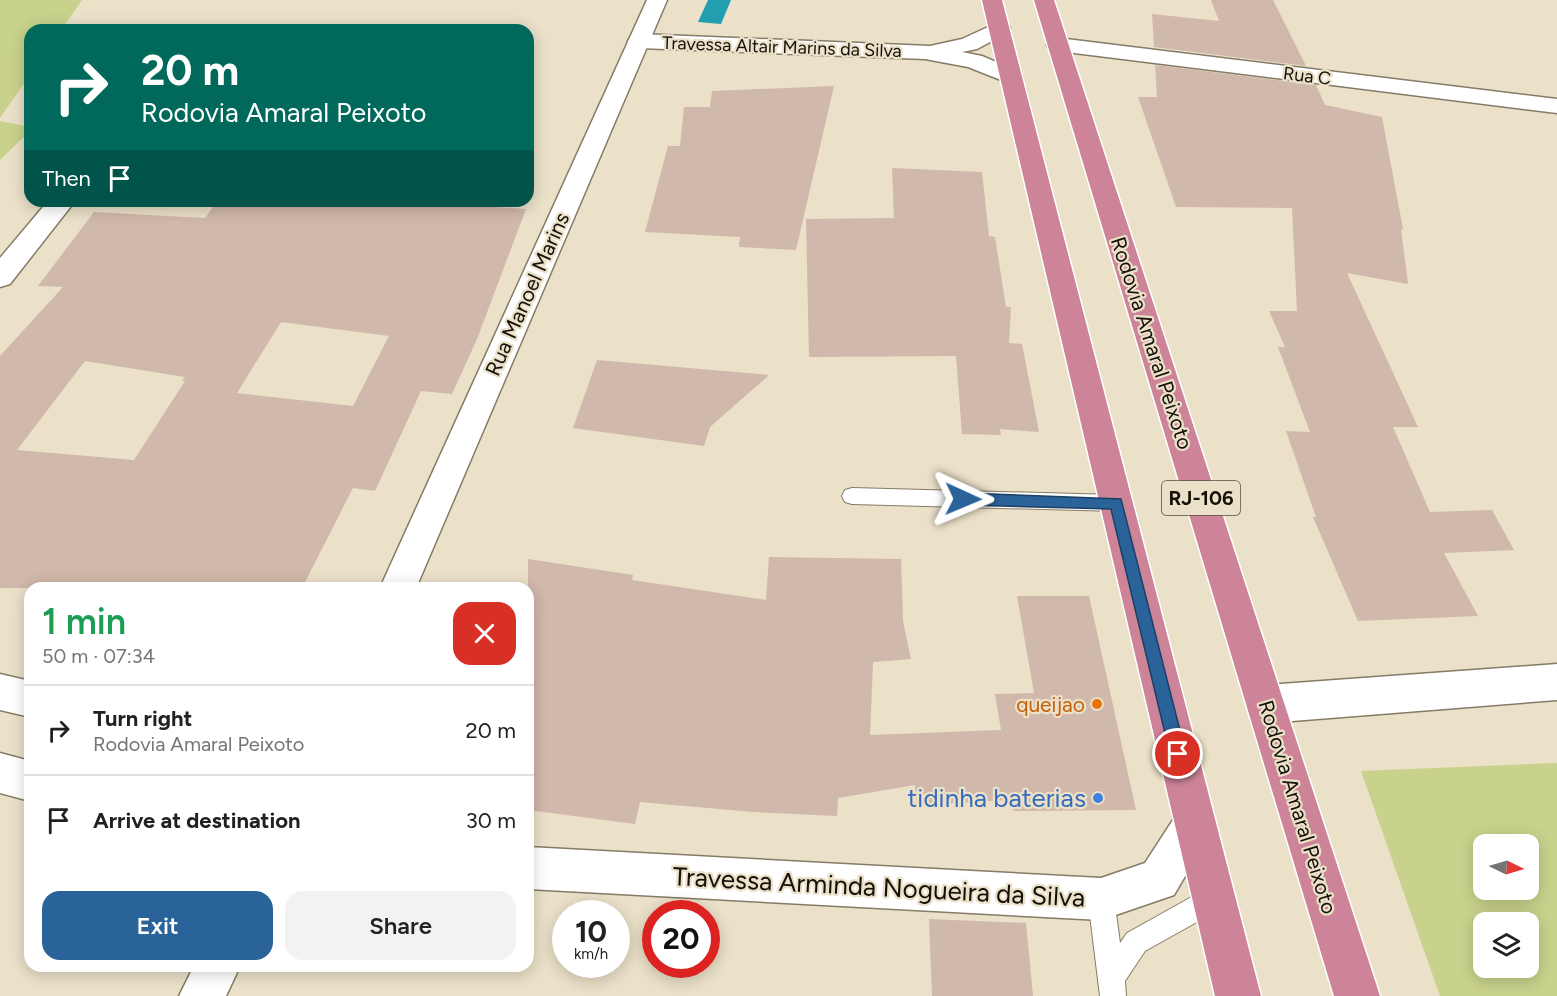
<!DOCTYPE html>
<meta charset="utf-8">
<style>
:root{--surface:#fff;--page:#f2f2f2;--text:#202124;--muted:#757577;--line:#e0e0e0;--accent:#2a629a}
body{margin:0;font-family:Figtree,sans-serif;background:var(--page);color:var(--text);height:100vh;display:flex;flex-direction:column;font-size:22px;white-space:nowrap}
*{box-sizing:border-box;margin:0}
p{font-size:20px;color:var(--muted)}
.icon{flex:none;width:33px;height:33px;fill:none;stroke:currentColor;stroke-width:2;stroke-linecap:round;stroke-linejoin:round}
.map{position:relative;flex:1;overflow:hidden}
.details{position:absolute;left:24px;top:582px;width:510px;height:390px;display:flex;flex-direction:column;background:var(--surface);border-radius:18px;box-shadow:0 3px 15px #0003}
.details>*{flex:none}
.banner{position:absolute;left:24px;top:24px;width:510px;height:183px;border-radius:18px;box-shadow:0 3px 15px #0003;background:#00695c;color:#fff;overflow:hidden}
.needle{width:39px;rotate:95deg}
.controls{position:absolute;left:1473px;top:834px;display:grid;gap:12px}
.controls a{display:grid;place-items:center;width:66px;height:66px;border-radius:12px;background:var(--surface);box-shadow:0 3px 15px #0003;font-size:30px}
.speed{position:absolute;left:552px;top:900px;display:flex;gap:12px;font-size:30px;font-weight:700;text-align:center}
.speed>*{display:grid;place-content:center;width:78px;height:78px;border-radius:50%;background:var(--surface);box-shadow:0 3px 15px #0003;line-height:1}
.speed small{font-size:15px;font-weight:400}
.speed .limit{border:9px solid #d22;background:#fff;color:#111}
.pin{position:absolute;display:grid;place-items:center;width:51px;height:51px;color:#fff;margin:-26px;border:3px solid #fff;border-radius:50%;box-shadow:0 2px 6px #0007}
.me{position:absolute;width:66px;margin:-33px;rotate:91deg;stroke-linejoin:round;filter:drop-shadow(0 0 4px #0008)}
.turn{display:flex;align-items:center;gap:21px;height:126px;padding:0 18px;font-size:27px}
.turn .icon{width:78px;height:78px;stroke-width:2.5}
.turn b{display:block;font-size:42px;line-height:51px}
.then{display:flex;align-items:center;height:57px;padding:0 18px;background:#0003;gap:12px;font-size:22px}
.round{display:grid;place-items:center;flex:none;width:63px;height:63px;border-radius:18px;background:var(--page)}
.summary{display:flex;align-items:center;justify-content:space-between;height:102px;padding:0 18px}
h1{font-size:36px;font-weight:600;line-height:45px;color:#1e9e55}
.action{display:flex;gap:12px;margin-top:auto;padding:12px 18px}
.action a{flex:1;height:69px;border-radius:18px;background:var(--accent);color:#fff;font-size:24px;font-weight:600;line-height:69px;text-align:center}
.action a+a{background:var(--page);color:var(--text)}
ul{padding:0;list-style:none}
li{display:flex;align-items:center;gap:18px;height:90px;padding:0 18px;border-top:2px solid var(--line)}
li div{flex:1}
li b{display:block;font-size:22px}
li em{font-style:normal}
.map>svg:first-child{display:block}
.green{fill:#c9d28c;fill-rule:evenodd}
.water{fill:#229faf}
.building{fill:#d0b8aa;fill-rule:evenodd}
.lines{fill:none;stroke-linecap:round;stroke-linejoin:round}
.lane-casing{stroke:#857b66;stroke-width:2}
.street-casing{stroke:#857b66;stroke-width:3}
.secondary-casing{stroke:#857b66;stroke-width:3}
.highway-casing{stroke:#fff;stroke-width:3}
.lane{fill:#fff;fill-rule:evenodd}
.street{fill:#fff;fill-rule:evenodd}
.secondary{fill:#fff;fill-rule:evenodd}
.highway{fill:#cd8398;fill-rule:evenodd}
.route{fill:#2a629a;stroke:#1b4064;stroke-width:1.5}
.food-dot{fill:#e8710a;stroke:#ebe0c8;stroke-width:2}
.shop-dot{fill:#3f7fe0;stroke:#ebe0c8;stroke-width:2}
.labels{text-anchor:middle;dominant-baseline:central;stroke-width:4.5;stroke-linejoin:round;paint-order:stroke}
.far-street-label{font-size:18px;fill:#151109;stroke:#ebe0c8}
.shield{fill:#ebe0c8;stroke:#554f42;stroke-width:1.5}
.shield-label{font-size:20px;font-weight:bold;fill:#151109}
.street-label{font-size:21px;fill:#151109;stroke:#ebe0c8}
.food-label{font-size:21px;fill:#c56008;stroke:#ebe0c8;text-anchor:end}
.near-shop-label{font-size:26px;fill:#366cbe;stroke:#ebe0c8;text-anchor:end}
.near-street-label{font-size:26px;fill:#151109;stroke:#ebe0c8}
</style>
<div class="map">
<svg width="1557" height="996" viewBox="0 0 1557 996">
<rect width="100%" height="100%" fill="#ebe0c8"/>
<path class="green" d="M0,0H82L61,30H30V75L0,118Z
M0,121L30,127V131L0,160Z
M1557,763V996H1440L1361,771ZM1484,844H1528V890H1484ZM1484,922H1528V968H1484Z"/>
<path class="water" d="M708,0H731L721,24L698,22Z"/>
<path class="building" d="M1211,0H1273L1306,66L1154,47L1152,14L1219,21Z
M1155,65L1316,85L1325,105L1382,117L1403,229H1401L1408,284L1347,273L1418,427H1393L1430,512L1492,510L1514,550L1444,553L1478,616L1358,621L1313,517H1316L1286,431L1310,432L1278,347H1285L1269,311H1297L1292,208L1176,207L1138,97H1157Z
M834,86L796,250L739,247L740,237L645,232L668,146H680L684,107H710L712,91Z
M892,168L982,172L989,236L995,237L1006,307H1011L1009,343L1022,344L1039,432L1000,429L1001,435L962,434L956,356L809,357L806,219L894,218Z
M217,201H407L526,209L477,339L452,394L421,391L375,491L353,488L302,588H0V356L63,287L38,286L94,212L205,218ZM281,322L389,336L353,406L237,393ZM85,361L185,377L182,381H185L134,460L17,450Z
M597,360L769,375L710,427L704,446L573,428Z
M769,557L901,559L903,621L911,659L873,662L870,735L1001,730L995,694L1034,693L1017,596H1089L1136,810L1013,811L1011,800L917,805L915,785L838,798L837,816L753,812L640,802L635,824L528,810V559L633,575L632,580L766,600Z
M929,919L1026,923L1033,996H932Z"/>
<g class="lines">
<g class="lane-casing">
<path id="lane" d="M852,488L1116,495L1123,497L1126,503L1123,509L1116,511L852,504L845,502L842,496L845,490Z
M1101,886L1110,890L1114,899L1120,943L1127,933L1204,890L1213,886L1222,890L1226,899L1222,908L1145,951L1125,981L1126,996H1100L1088,899L1092,890Z"/>
</g>
<g class="street-casing">
<path id="street" d="M999,22L1007,23L1010,28L1007,33L977,49L962,52L982,56L1019,72L1022,77L1019,82L1011,84L968,67L925,59L639,48L631,46L628,41L631,36L639,34L930,46L962,39Z
M1058,38L1557,99V113L1050,50L1047,45L1050,40Z
M48,201H75L10,284L0,287V258Z
M1557,664V700L1266,723L1253,717L1247,704L1253,691L1266,685Z
M0,674L30,681V717L0,710Z
M0,753L30,761V801L0,793Z
M1194,803L1208,809L1214,823L1208,837L1174,895L1101,920L528,889V847L1101,878L1145,863L1180,809Z"/>
</g>
<g class="secondary-casing">
<path id="secondary" d="M647,0H667L416,588H380Z
M194,966H240L226,996H179Z"/>
</g>
<g class="highway-casing">
<path id="highway" d="M982,0H1002L1261,996H1215Z
M1034,0H1054L1380,996H1334Z"/>
</g>
<use href="#lane" class="lane"/>
<use href="#street" class="street"/>
<use href="#secondary" class="secondary"/>
<use href="#highway" class="highway"/>
</g>
<path class="route" d="M963,493L1121,499L1186,754L1183,760L1178,762L1172,760L1170,754L1111,509L963,505L959,503L957,499L959,495Z"/>
<circle class="food-dot" cx="1097" cy="704" r="6"/>
<circle class="shop-dot" cx="1098" cy="798" r="6"/>
<g class="labels">
<g class="far-street-label">
<text transform="translate(782 47) rotate(2)">Travessa Altair Marins da Silva</text>
<text transform="translate(1307 76) rotate(7)">Rua C</text>
</g>
<rect class="shield" x="1162" y="481" width="78" height="34" rx="4.5"/>
<g class="shield-label">
<text x="1201" y="498">RJ-106</text>
</g>
<g class="street-label">
<text transform="translate(527 294) rotate(-66)">Rua Manoel Marins</text>
<text transform="translate(1152 343) rotate(72)">Rodovia Amaral Peixoto</text>
<text transform="translate(1298 807) rotate(73)">Rodovia Amaral Peixoto</text>
</g>
<g class="food-label">
<text x="1085" y="704">queijao</text>
</g>
<g class="near-shop-label">
<text x="1086" y="798">tidinha baterias</text>
</g>
<g class="near-street-label">
<text transform="translate(879 887) rotate(3)">Travessa Arminda Nogueira da Silva</text>
</g>
</g>
</svg>
<div class="controls">
<a><svg class="needle" viewBox="-14 -14 28 28"><path d="M0-13l5 13h-10z" fill="#e53935"/><path d="M0 13l5-13h-10z" fill="#757577"/></svg></a>
<a><svg class="icon" aria-label="layers" viewBox="0 0 24 24"><path d="M12 4l9 5-9 5-9-5zM3 14l9 5 9-5"/></svg></a>
</div>
<div class="speed"><div>10<small>km/h</small></div><div class="limit">20</div></div>
<div class="pin" style="left:1178px;top:754px;background:#d93025"><svg class="icon" aria-label="arrive" viewBox="0 0 24 24"><path d="M6 21V4h12l-3 4 3 4H6"/></svg></div>
<svg class="me" style="left:963px;top:499px" viewBox="-20 -20 40 40"><path d="M0-17L14 15 0 8-14 15z" fill="#2a629a" stroke="#fff" stroke-width="4"/></svg>
<div class="banner">
<div class="turn"><svg class="icon" aria-label="right" viewBox="0 0 24 24"><path d="M7 20v-9h11M14 6l5 5-5 5"/></svg><div><b>20 m</b>Rodovia Amaral Peixoto</div></div>
<div class="then">Then<svg class="icon" aria-label="arrive" viewBox="0 0 24 24"><path d="M6 21V4h12l-3 4 3 4H6"/></svg></div>
</div>
<section class="details">
<div class="summary"><div><h1>1 min</h1><p>50 m · 07:34</p></div><a class="round" style="background:#d93025;color:#fff"><svg class="icon" aria-label="close" viewBox="0 0 24 24"><path d="M6 6l12 12M18 6L6 18"/></svg></a></div>
<ul>
<li><svg class="icon" aria-label="right" viewBox="0 0 24 24"><path d="M7 20v-9h11M14 6l5 5-5 5"/></svg><div><b>Turn right</b><p>Rodovia Amaral Peixoto</p></div><em>20 m</em></li>
<li><svg class="icon" aria-label="arrive" viewBox="0 0 24 24"><path d="M6 21V4h12l-3 4 3 4H6"/></svg><div><b>Arrive at destination</b></div><em>30 m</em></li>
</ul>
<div class="action"><a>Exit</a><a>Share</a></div>
</section>
</div>
